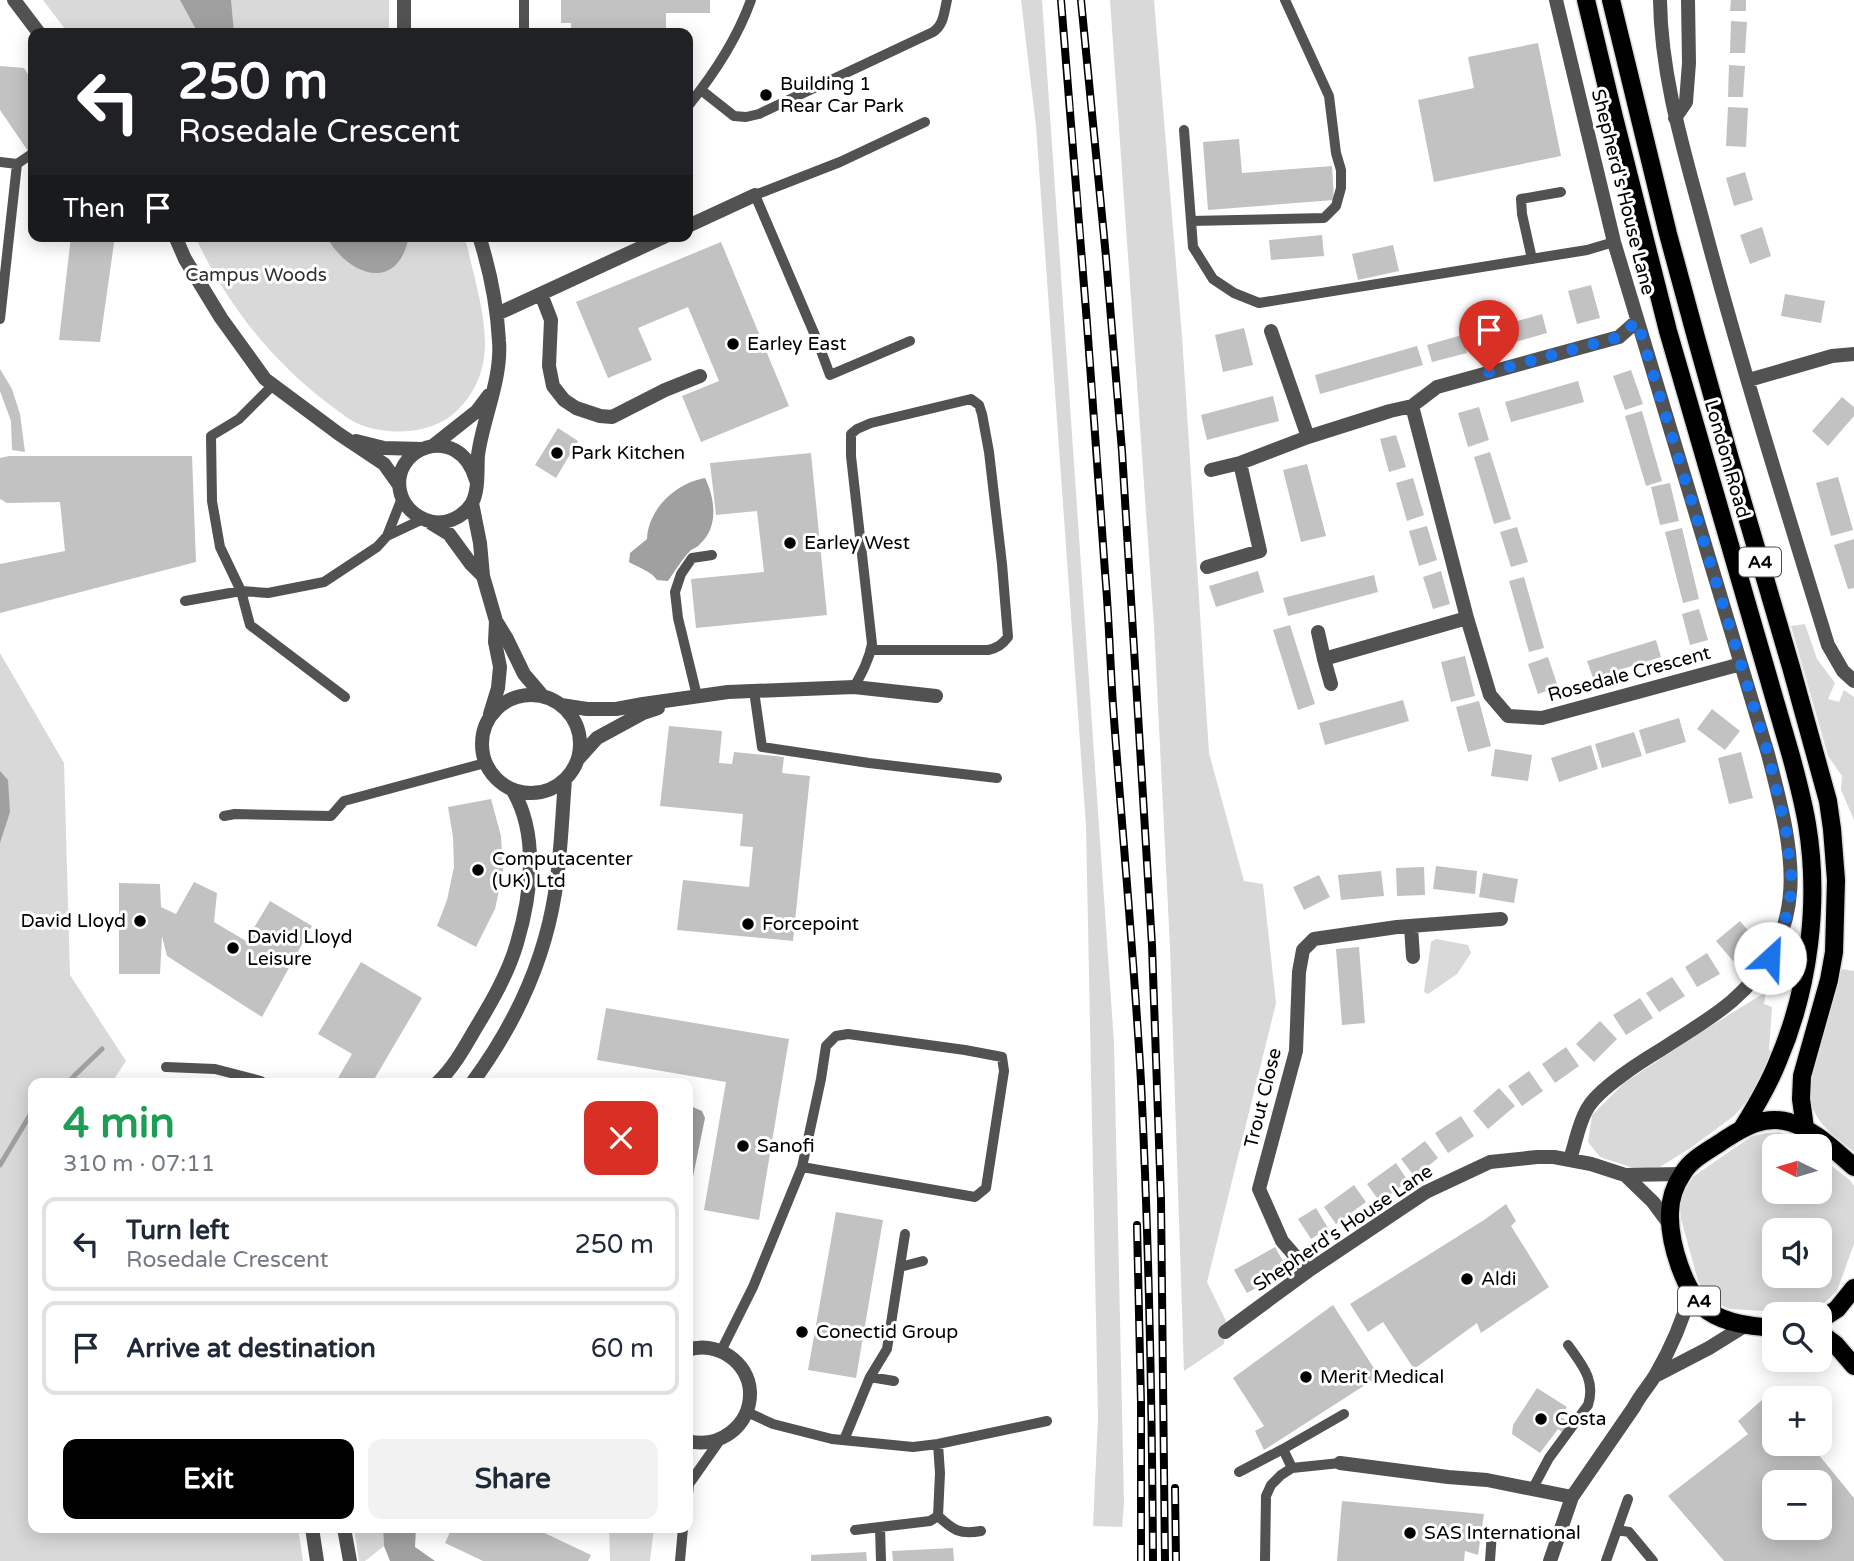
<!DOCTYPE html>
<meta charset="utf-8">
<style>
:root{--surface:#fff;--page:#f2f2f3;--text:#1f2937;--muted:#747a83;--line:#e0e1e3;--accent:#000}
body{margin:0;font-family:"Varela Round",sans-serif;background:var(--page);color:var(--text);height:100vh;display:flex;flex-direction:column;font-size:26px;white-space:nowrap}
*{box-sizing:border-box;margin:0}
p{font-size:23px;color:var(--muted)}
.icon{flex:none;width:38px;height:38px;fill:none;stroke:currentColor;stroke-width:2;stroke-linecap:round;stroke-linejoin:round}
.map{position:relative;flex:1;overflow:hidden}
.drawer{position:absolute;left:28px;top:1078px;width:665px;height:455px;display:flex;flex-direction:column;background:var(--surface);border-radius:14px;box-shadow:0 4px 18px #0003}
.drawer>*{flex:none}
.banner{position:absolute;left:28px;top:28px;width:665px;height:214px;border-radius:14px;box-shadow:0 4px 18px #0003;background:#202124;color:#fff;overflow:hidden}
.needle{width:46px;rotate:275deg}
.fabs{position:absolute;left:1762px;top:1134px;display:grid;gap:14px}
.fabs a{display:grid;place-items:center;width:70px;height:70px;border-radius:14px;background:var(--surface);box-shadow:0 4px 18px #0003;font-size:35px}
.pin{position:absolute;display:grid;place-items:center;width:60px;height:60px;color:#fff;margin:-72px -30px;border-radius:50% 50% 50% 0;rotate:-45deg;box-shadow:0 0 7px #0007}
.pin .icon{rotate:45deg}
.me{position:absolute;width:77px;margin:-38px;rotate:25deg;stroke-linejoin:round;filter:drop-shadow(0 0 5px #0008)}
.turn{display:flex;align-items:center;gap:24px;height:147px;padding:0 35px;font-size:32px}
.turn .icon{width:91px;height:91px;stroke-width:2.5}
.turn b{display:block;font-size:49px;line-height:60px}
.then{display:flex;align-items:center;height:66px;padding:0 35px;background:#0003;gap:14px;font-size:26px}
.round{display:grid;place-items:center;flex:none;width:74px;height:74px;border-radius:14px;background:var(--page)}
.summary{display:flex;align-items:center;justify-content:space-between;height:119px;padding:0 35px}
h1{font-size:42px;font-weight:700;line-height:52px;color:#1e9e55}
.button{display:flex;gap:14px;margin-top:auto;padding:14px 35px}
.button a{flex:1;height:80px;border-radius:14px;background:var(--accent);color:#fff;font-size:28px;font-weight:700;line-height:80px;text-align:center}
.button a+a{background:var(--page);color:var(--text)}
ul{padding:0;list-style:none}
li{display:flex;align-items:center;gap:21px;height:94px;margin:0 14px 10px;padding:0 21px;border:4px solid var(--line);border-radius:14px}
li div{flex:1}
li b{display:block;font-size:26px}
li em{font-style:normal}
.map>svg:first-child{display:block}
.green{fill:#d9d9d9;fill-rule:evenodd}
.water{fill:#a0a0a0}
.lines{fill:none;stroke-linecap:round;stroke-linejoin:round}
.stream{stroke:#a0a0a0;stroke-width:5}
.building{fill:#c2c2c2;fill-rule:evenodd}
.primary-casing{stroke:#dbdbdb;stroke-width:21}
.lane{stroke:#525252;stroke-width:10}
.street{stroke:#525252;stroke-width:14}
.primary{stroke:#000;stroke-width:18}
.rail-casing{stroke:#000;stroke-width:8}
.rail{stroke:#fff;stroke-width:5;stroke-dasharray:16;stroke-linecap:butt}
.route{stroke:#1a73e8;stroke-width:12;stroke-dasharray:0 21.6}
.poi-dot{fill:#000;stroke:#fff;stroke-width:2.5}
.labels{text-anchor:middle;dominant-baseline:central;stroke-width:6;stroke-linejoin:round;paint-order:stroke}
.shield{fill:#fff;stroke:#4c4c4c;stroke-width:2}
.shield-label{font-size:18px;font-weight:bold;fill:#000}
.poi-label{font-size:19px;fill:#000;stroke:#fff;text-anchor:start}
.street-label{font-size:19px;fill:#000;stroke:#fff}
.park-label{font-size:19px;fill:#303030;stroke:#fff}
</style>
<div class="map">
<svg width="1854" height="1561" viewBox="0 0 1854 1561">
<rect width="100%" height="100%" fill="#fff"/>
<path class="green" d="M43,0H389V33H68Z
M1021,0H1042L1114,1043L1124,1503L1122,1527L1093,1526L1098,1418L1086,826L1036,126Z
M1110,0H1154L1182,336L1209,753L1244,881L1263,884L1276,1003L1207,1282L1226,1321L1224,1344L1184,1371L1170,947L1154,626Z
M195,236H462L467,245C474,278 485,311 485,344C485,373 472,401 448,418C424,434 388,435 361,425C350,421 340,412 330,405C272,362 225,302 195,236Z
M1805,624L1817,659L1835,683L1828,699L1839,702L1844,690L1854,697V820L1841,790L1842,776L1828,756L1791,626Z
M0,653L64,763L70,975L126,1061L114,1079L116,1083H33V1528H298L303,1561H0Z
M1436,939L1468,945L1471,953L1457,974L1428,994L1424,992L1431,942Z
M1842,969L1854,971V1152C1826,1129 1806,1117 1810,1078Z
M1766,992L1764,1004L1772,1007L1769,1050L1772,1052L1755,1091L1735,1115L1692,1147L1660,1167L1636,1169L1600,1157L1588,1142L1592,1115L1624,1083L1701,1032Z
M1779,1132L1794,1138L1805,1146H1774V1192H1820V1157L1850,1180L1854,1186V1244L1837,1291L1822,1305L1812,1310L1799,1313L1730,1309L1713,1302L1705,1293L1698,1281L1681,1219L1680,1204L1685,1190L1694,1176L1752,1136L1766,1133ZM1774,1230H1820V1276H1774Z
M354,1528H383L384,1546L365,1561H359Z
M609,1528H654L650,1561H610Z"/>
<path class="water" d="M180,0H231L234,33H198Z
M326,236H409C398,294 348,276 326,236Z
M705,478C715,498 719,527 700,544C698,547 694,548 691,550C682,559 675,571 668,581L657,580C651,571 639,568 629,562L630,553L647,539C648,509 676,483 705,478Z
M0,771L8,780L10,812L0,843Z
M688,1105L702,1111L705,1118L688,1201Z
M383,1528H416L415,1547L435,1561H390L384,1546Z"/>
<g class="lines">
<path class="stream" d="M68,1083L76,1074L102,1049
M0,1165L30,1115L33,1112"/>
</g>
<path class="building" d="M561,0H710V13H666V33H571V23H561Z
M1731,0H1746V11H1730Z
M1731,21L1747,22L1745,53H1730Z
M1538,43L1561,156L1434,182L1418,100L1474,88L1468,57Z
M1729,65L1745,66L1743,97H1728Z
M0,66L24,68L33,82V147L28,151L0,110Z
M1728,107L1748,108L1746,147L1726,146Z
M1239,139L1242,173L1332,166L1334,200L1208,210L1203,142Z
M1745,172L1753,200L1734,206L1726,178Z
M1762,227L1771,256L1750,264L1740,235Z
M1322,235L1324,256L1271,260L1269,240Z
M71,236H115L100,342L59,340Z
M721,242L789,406L701,442L682,396L719,381L688,307L638,328L652,360L608,378L576,302Z
M1393,245L1399,271L1358,280L1352,254Z
M1591,285L1600,318L1577,324L1568,291Z
M1785,294L1825,301L1821,323L1781,316Z
M1542,314L1547,333L1481,352L1476,333Z
M1244,328L1253,365L1223,372L1215,335Z
M1462,335L1467,353L1432,362L1427,345Z
M1417,346L1423,365L1320,394L1315,375Z
M0,369L12,389L20,414L25,452L12,450L11,421L0,391Z
M1631,370L1643,404L1625,410L1613,376Z
M1578,381L1584,402L1511,422L1505,402Z
M1273,396L1279,421L1207,440L1201,415Z
M1842,397L1854,407V416L1828,446L1812,431Z
M1479,407L1489,440L1468,447L1458,413Z
M1642,411L1662,481L1646,486L1625,416Z
M558,428L578,441L556,478L535,465Z
M1396,435L1406,467L1389,472L1380,439Z
M1490,452L1511,519L1494,524L1474,457Z
M811,453L827,615L696,628L691,579L764,572L757,511L716,515L710,463Z
M9,456H192L196,562L0,613V564L65,551L60,502L7,503L0,499V458Z
M1307,464L1326,536L1301,542L1283,470Z
M1838,477L1853,530L1831,536L1816,483Z
M1413,478L1424,515L1407,521L1396,483Z
M1670,483L1679,521L1660,525L1651,487Z
M1427,526L1437,560L1419,566L1409,531Z
M1517,527L1528,562L1511,567L1500,532Z
M1682,528L1699,599L1683,603L1665,532Z
M1854,539V588L1848,589L1834,545Z
M1258,571L1264,592L1216,607L1209,586Z
M1441,571L1450,604L1433,609L1423,577Z
M1374,575L1378,592L1288,616L1283,598Z
M1524,577L1544,648L1529,652L1509,581Z
M1699,609L1708,640L1690,645L1682,614Z
M1290,625L1315,704L1298,710L1273,630Z
M1656,640L1661,657L1593,678L1587,661Z
M1465,656L1475,696L1451,702L1441,662Z
M1548,657L1558,687L1538,694L1528,664Z
M1403,700L1409,721L1325,745L1319,723Z
M1479,701L1491,746L1468,752L1456,707Z
M1712,709L1740,731L1725,750L1697,729Z
M1679,718L1686,742L1646,754L1639,730Z
M669,726L722,731L719,763L732,764L734,752L784,757L782,773L810,776L793,941L677,930L683,880L749,887L753,847L740,846L743,814L660,806Z
M1634,732L1642,756L1602,768L1595,744Z
M1591,745L1598,769L1559,782L1551,758Z
M1495,749L1532,755L1528,781L1491,776Z
M1741,752L1753,798L1729,804L1718,758Z
M491,799L501,836L503,873L495,909L476,947L437,926L447,900L454,867L453,837L448,807Z
M1436,866L1477,871L1475,894L1433,889Z
M1424,867L1425,895L1397,896L1396,868Z
M1381,871L1384,896L1341,900L1338,875Z
M1483,873L1518,879L1514,903L1479,897Z
M1319,875L1330,897L1304,910L1293,887Z
M194,882L217,893L214,922L246,941L270,901L312,926L262,1017L167,956L162,936L160,974H119V883L160,884L161,907L176,914Z
M1740,921L1757,941L1733,961L1716,941Z
M1359,947L1365,1023L1342,1025L1336,949Z
M1707,953L1720,974L1697,987L1685,967Z
M361,962L422,998L372,1083H346L338,1078L352,1054L318,1034Z
M1672,977L1685,996L1659,1012L1646,993Z
M1640,998L1653,1018L1626,1035L1613,1015Z
M606,1008L789,1039L759,1220L704,1210L726,1082L597,1060Z
M1600,1021L1617,1039L1594,1062L1576,1044Z
M1566,1047L1579,1066L1555,1083L1542,1064Z
M1529,1071L1543,1091L1522,1106L1508,1086Z
M1499,1088L1515,1106L1488,1129L1473,1111Z
M1461,1116L1474,1136L1448,1153L1435,1133Z
M1425,1141L1438,1158L1415,1177L1401,1159Z
M1396,1163L1408,1181L1380,1202L1367,1184Z
M1354,1185L1366,1202L1336,1224L1324,1207Z
M1506,1204L1516,1221L1511,1226L1549,1287L1481,1333L1477,1323L1414,1369L1383,1322L1368,1332L1350,1304L1484,1220Z
M1316,1208L1328,1228L1311,1239L1298,1219Z
M836,1212L883,1220L856,1378L808,1370Z
M1275,1247L1288,1270L1247,1293L1234,1270Z
M1333,1305L1379,1376L1264,1450L1255,1431L1264,1426L1233,1378Z
M1537,1388L1567,1407L1561,1417L1569,1422L1562,1432L1558,1429L1540,1453L1512,1434L1513,1425Z
M1770,1393L1774,1399V1444H1810L1854,1498V1561H1724L1668,1496L1748,1434L1738,1421ZM1774,1482H1820V1528H1774Z
M1342,1501L1484,1514L1478,1555L1465,1551L1464,1561H1337Z
M452,1528H534L591,1555L588,1561H483L445,1543Z
M953,1548L954,1561H893L892,1551Z
M866,1552L867,1561H811V1555Z"/>
<g class="lines">
<g class="primary-casing">
<path id="primary" d="M1586,0L1614,117L1668,331L1791,756C1797,778 1803,801 1807,824C1820,902 1809,989 1778,1061C1769,1084 1756,1106 1743,1127
M1611,0L1668,234L1697,341L1730,459L1791,667L1828,801L1832,829L1836,880L1834,952L1829,980L1802,1076L1801,1099L1805,1128
M1820,1320L1837,1309L1854,1288
M1774,1328C1752,1326 1727,1324 1708,1311C1684,1293 1669,1242 1670,1213C1670,1200 1675,1185 1683,1173C1692,1158 1710,1150 1724,1140C1744,1127 1764,1115 1789,1122C1815,1130 1834,1150 1854,1167
M1820,1333L1836,1345L1854,1366"/>
</g>
<path class="lane" d="M524,0V33
M701,90L734,116L746,117L759,114L933,32C944,25 944,12 947,0
M688,106C714,74 737,39 751,0
M1184,130L1193,247L1213,279L1234,293L1259,303L1587,250L1614,242
M0,162L17,164L33,153
M1191,221L1324,218L1336,206L1341,188V170L1336,153L1329,96L1285,0
M1532,259L1522,214L1521,199L1561,192
M0,319L17,164
M910,341L830,375L817,340L755,195L840,162L925,122
M273,385L239,419L211,436L212,501L220,547L241,591L250,625L345,697
M387,536L423,519
M185,601L241,591L268,593L324,582L377,547L387,536L402,498
M854,687C862,673 869,660 872,644L851,456V434L857,429L871,423L971,399L979,405L982,414L989,452L1002,564L1008,637C1002,645 997,648 988,650H871
M754,691L762,747L869,763L997,778
M697,696L678,618L675,592L681,574L692,558L712,555
M224,816L235,814L331,816L344,801L485,763
M166,1067L215,1069L261,1081L262,1083
M900,1267L923,1261
M721,1351L753,1287L802,1167L821,1079L826,1046L836,1036L848,1034L965,1050L1002,1057L1004,1071L986,1188L975,1197L802,1167
M870,1377L894,1381
M747,1412L773,1424L832,1439L913,1447L938,1444L1047,1421
M844,1440L870,1377L887,1349L905,1234
M938,1444L940,1473L938,1516C953,1530 960,1535 981,1531
M1283,1449L1344,1414
M1239,1472L1283,1449L1292,1468
M1533,1488L1549,1458L1588,1405C1596,1380 1582,1365 1568,1345
M688,1494L689,1484L720,1440
M880,1527L881,1561
M855,1530L930,1521L938,1516
M1617,1530L1629,1532L1653,1561
M680,1561L683,1528
M1265,1561L1266,1496L1271,1485L1281,1475L1292,1468L1340,1463
M1490,1561L1492,1532
M1606,1561L1628,1499"/>
<path class="street" d="M14,0L39,33
M404,0V33
M1556,0L1614,242L1768,754C1792,848 1816,928 1732,1001C1711,1019 1686,1033 1662,1049C1642,1061 1598,1089 1587,1109C1578,1125 1576,1142 1570,1159
M1660,0C1661,80 1686,157 1706,233C1743,371 1786,508 1828,645L1843,671L1854,681
M1675,118L1686,102L1689,63L1688,0
M688,226L755,195
M175,236L185,259L221,318L265,379L339,434L384,464L399,485
M541,294L551,320L549,366L553,386L564,400L576,408L600,416L612,417L665,390L700,376
M497,314L666,236
M1637,321L1619,337L1437,387L1412,406L1467,618L1490,695L1508,716L1542,718L1741,664
M1749,380L1832,356L1854,354
M1308,437L1390,411L1412,406
M356,441L384,448L422,449
M434,445L477,411L489,395
M1211,470L1240,463L1308,437L1271,331
M476,480C459,420 387,448 401,495C405,507 415,516 426,520C443,527 463,518 472,503C479,490 477,470 478,455C483,418 502,379 499,341C497,305 490,270 479,236
M472,503L480,543L483,576L496,621L507,639L524,674L541,694
M431,523L449,534L471,564L483,576
M1207,567L1260,551L1240,463
M1318,632L1324,659L1467,618
M1324,659L1331,684
M482 744a49 49 0 1 1 98 0a49 49 0 1 1-98 0Z
M561,705L587,709H616L643,704L728,692L854,687L936,696
M490,714L498,688L500,667L495,642L496,621
M579,758L597,738L643,713L658,708
M1411,926L1413,957
M437,1083C453,1068 463,1050 474,1031C491,1003 508,974 517,943C531,896 539,835 513,791
M472,1083C514,1026 544,963 555,893C561,856 562,817 565,780
M1625,1175L1653,1202L1670,1225
M1308,1271L1282,1241L1259,1189L1296,1051L1299,972L1303,950L1314,939L1397,927L1501,919
M1225,1332L1308,1271L1426,1192L1490,1162L1537,1157H1554L1591,1164L1625,1175L1682,1174
M688,1350C716,1340 749,1362 750,1392C751,1426 719,1449 688,1441
M1655,1376L1709,1348L1746,1325
M1340,1463L1448,1477L1487,1480L1572,1497
M312,1528L317,1561
M344,1528L350,1561
M1550,1561L1572,1497L1634,1407C1640,1395 1649,1386 1656,1374C1671,1348 1683,1320 1691,1291"/>
<use href="#primary" class="primary"/>
<g class="rail-casing">
<path id="rail" d="M1061,0C1077,191 1092,381 1105,572C1109,617 1110,661 1113,705C1122,831 1134,956 1141,1082C1149,1242 1152,1401 1153,1561
M1081,0L1106,257L1122,451L1152,945L1161,1200L1165,1561
M1137,1225L1141,1403V1561
M1175,1488L1176,1561"/>
</g>
<use href="#rail" class="rail"/>
</g>
<g class="lines">
<path class="route" d="M1489,372L1619,337L1637,321L1768,754L1786,831L1791,875L1790,903L1779,941L1770,958"/>
</g>
<g class="poi-dot">
<circle cx="766" cy="95" r="7"/>
<circle cx="733" cy="344" r="7"/>
<circle cx="557" cy="453" r="7"/>
<circle cx="790" cy="543" r="7"/>
<circle cx="478" cy="870" r="7"/>
<circle cx="140" cy="921" r="7"/>
<circle cx="748" cy="924" r="7"/>
<circle cx="233" cy="948" r="7"/>
<circle cx="743" cy="1146" r="7"/>
<circle cx="1467" cy="1279" r="7"/>
<circle cx="802" cy="1332" r="7"/>
<circle cx="1306" cy="1377" r="7"/>
<circle cx="1541" cy="1419" r="7"/>
<circle cx="1410" cy="1533" r="7"/>
</g>
<g class="labels">
<g class="shield">
<rect x="1739" y="547.5" width="42" height="29" rx="5"/>
<rect x="1678" y="1286.5" width="42" height="29" rx="5"/>
</g>
<g class="shield-label">
<text x="1760" y="562">A4</text>
<text x="1699" y="1301">A4</text>
</g>
<g class="poi-label">
<text x="780" y="84">Building 1<tspan x="780" dy="22">Rear Car Park</tspan></text>
<text x="747" y="344">Earley East</text>
<text x="571" y="453">Park Kitchen</text>
<text x="804" y="543">Earley West</text>
<text x="492" y="859">Computacenter<tspan x="492" dy="22">(UK) Ltd</tspan></text>
<text x="126" y="921" text-anchor="end">David Lloyd</text>
<text x="762" y="924">Forcepoint</text>
<text x="247" y="937">David Lloyd<tspan x="247" dy="22">Leisure</tspan></text>
<text x="757" y="1146">Sanofi</text>
<text x="1481" y="1279">Aldi</text>
<text x="816" y="1332">Conectid Group</text>
<text x="1320" y="1377">Merit Medical</text>
<text x="1555" y="1419">Costa</text>
<text x="1424" y="1533">SAS International</text>
</g>
<g class="street-label">
<text transform="translate(1623 192) rotate(76)">Shepherd's House Lane</text>
<text transform="translate(1727 459) rotate(74)">London Road</text>
<text transform="translate(1629 674) rotate(-15)">Rosedale Crescent</text>
<text transform="translate(1263 1098) rotate(-76)">Trout Close</text>
<text transform="translate(1343 1228) rotate(-34)">Shepherd's House Lane</text>
</g>
<g class="park-label">
<text x="256" y="275">Campus Woods</text>
</g>
</g>
</svg>
<div class="fabs">
<a><svg class="needle" viewBox="-14 -14 28 28"><path d="M0-13l5 13h-10z" fill="#e53935"/><path d="M0 13l5-13h-10z" fill="#747a83"/></svg></a>
<a><svg class="icon" aria-label="sound" viewBox="0 0 24 24"><path d="M4 9h4l5-4v14l-5-4H4zM17 9q2 3 0 6"/></svg></a>
<a><svg class="icon" aria-label="search" viewBox="0 0 24 24"><circle cx="10" cy="10" r="6"/><path d="M15 15l6 6"/></svg></a>
<a>+</a>
<a>−</a>
</div>
<div class="pin" style="left:1489px;top:372px;background:#d93025"><svg class="icon" aria-label="arrive" viewBox="0 0 24 24"><path d="M6 21V4h12l-3 4 3 4H6"/></svg></div>
<svg class="me" style="left:1770px;top:958px" viewBox="-20 -20 40 40"><circle r="19" fill="#fff"/><path d="M0-13L10 11 0 6-10 11z" fill="#1a73e8"/></svg>
<div class="banner">
<div class="turn"><svg class="icon" aria-label="left" viewBox="0 0 24 24"><path d="M17 20v-9H6M10 6l-5 5 5 5"/></svg><div><b>250 m</b>Rosedale Crescent</div></div>
<div class="then">Then<svg class="icon" aria-label="arrive" viewBox="0 0 24 24"><path d="M6 21V4h12l-3 4 3 4H6"/></svg></div>
</div>
<section class="drawer">
<div class="summary"><div><h1>4 min</h1><p>310 m · 07:11</p></div><a class="round" style="background:#d93025;color:#fff"><svg class="icon" aria-label="close" viewBox="0 0 24 24"><path d="M6 6l12 12M18 6L6 18"/></svg></a></div>
<ul>
<li><svg class="icon" aria-label="left" viewBox="0 0 24 24"><path d="M17 20v-9H6M10 6l-5 5 5 5"/></svg><div><b>Turn left</b><p>Rosedale Crescent</p></div><em>250 m</em></li>
<li><svg class="icon" aria-label="arrive" viewBox="0 0 24 24"><path d="M6 21V4h12l-3 4 3 4H6"/></svg><div><b>Arrive at destination</b></div><em>60 m</em></li>
</ul>
<div class="button"><a>Exit</a><a>Share</a></div>
</section>
</div>
